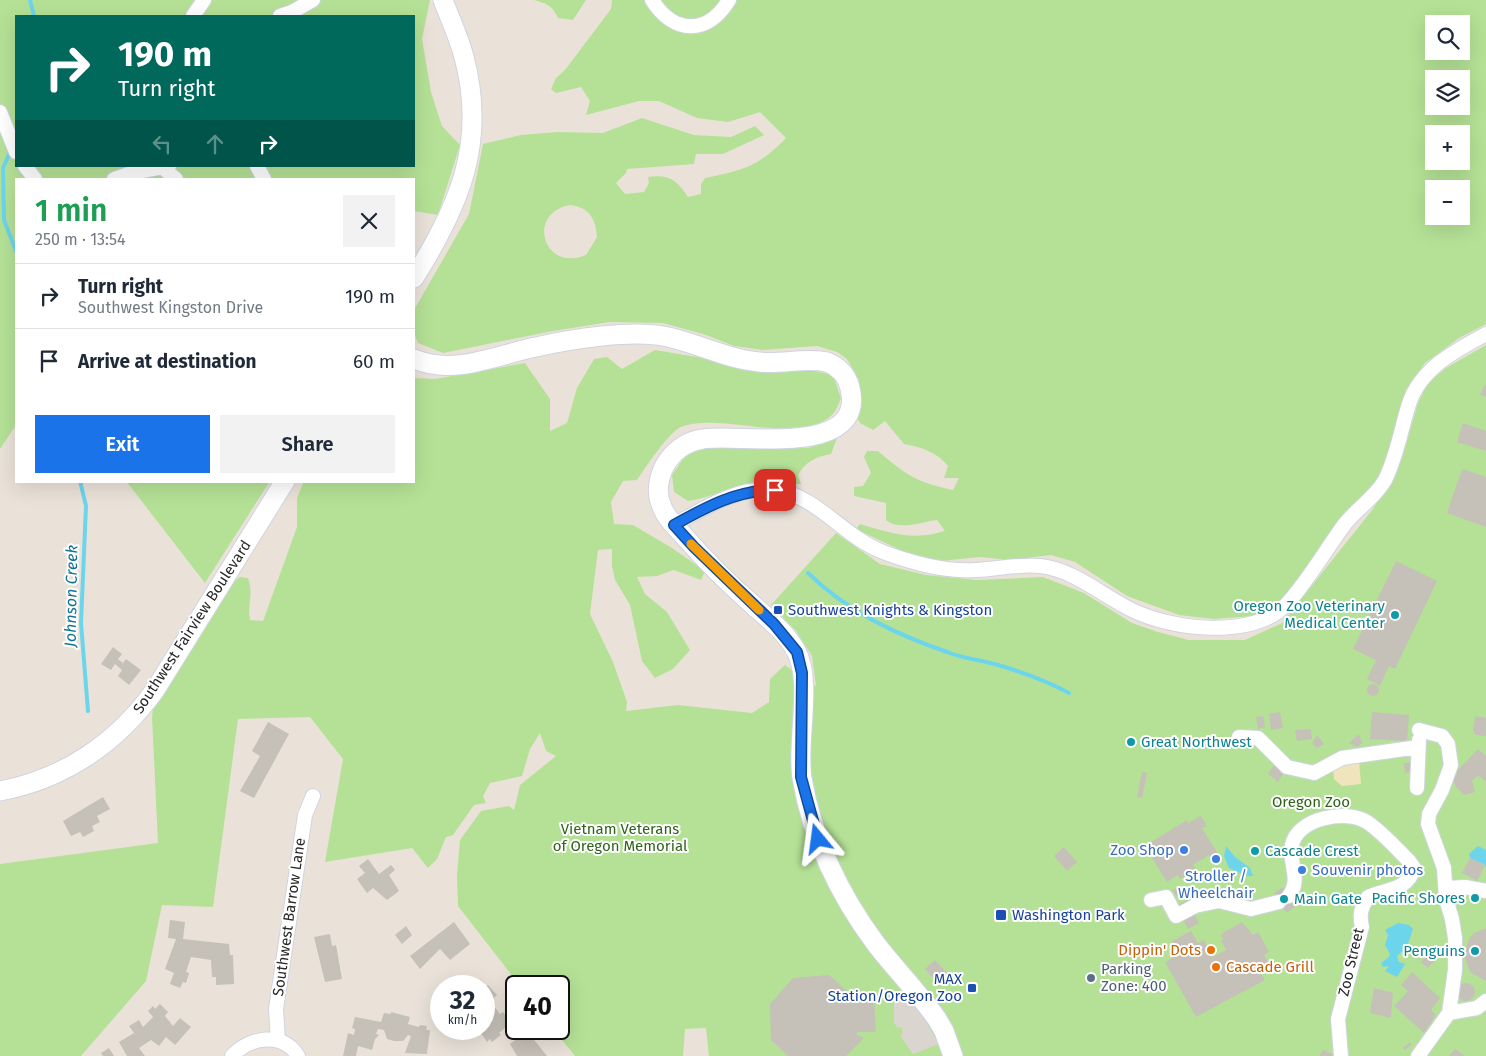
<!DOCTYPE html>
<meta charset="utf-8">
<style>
:root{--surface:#fff;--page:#f2f2f3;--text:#1f2937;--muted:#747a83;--line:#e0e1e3;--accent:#1a73e8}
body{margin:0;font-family:"Fira Sans",sans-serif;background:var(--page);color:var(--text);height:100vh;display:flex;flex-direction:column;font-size:19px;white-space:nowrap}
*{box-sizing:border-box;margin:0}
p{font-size:16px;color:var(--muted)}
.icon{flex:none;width:28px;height:28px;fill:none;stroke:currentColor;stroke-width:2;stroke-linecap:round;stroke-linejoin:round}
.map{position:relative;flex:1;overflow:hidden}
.side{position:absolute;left:15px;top:178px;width:400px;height:305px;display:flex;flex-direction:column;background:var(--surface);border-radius:0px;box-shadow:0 5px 20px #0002}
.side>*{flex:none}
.banner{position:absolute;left:15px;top:15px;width:400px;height:152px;border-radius:0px;box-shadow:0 5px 20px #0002;background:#00695c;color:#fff;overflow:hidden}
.buttons{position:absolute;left:1425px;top:15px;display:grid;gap:10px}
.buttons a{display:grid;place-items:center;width:45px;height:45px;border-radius:0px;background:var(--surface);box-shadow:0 5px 20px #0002;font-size:25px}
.speed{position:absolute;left:430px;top:975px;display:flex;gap:10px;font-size:25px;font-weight:700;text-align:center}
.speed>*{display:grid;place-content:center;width:65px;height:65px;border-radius:50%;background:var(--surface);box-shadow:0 5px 20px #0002;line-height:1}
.speed small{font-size:12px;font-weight:400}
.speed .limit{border:2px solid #111;border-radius:8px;background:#fff;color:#111}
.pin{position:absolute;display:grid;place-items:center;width:42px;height:42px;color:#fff;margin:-21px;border-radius:10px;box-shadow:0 2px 8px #0006}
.me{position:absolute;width:55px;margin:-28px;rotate:344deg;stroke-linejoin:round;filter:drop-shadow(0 0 4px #0008)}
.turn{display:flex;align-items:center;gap:18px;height:105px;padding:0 20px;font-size:22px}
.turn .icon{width:65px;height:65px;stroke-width:2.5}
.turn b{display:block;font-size:35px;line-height:42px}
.lanes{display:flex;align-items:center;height:48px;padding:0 20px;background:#0003;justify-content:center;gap:25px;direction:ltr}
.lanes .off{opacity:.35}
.round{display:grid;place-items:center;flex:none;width:52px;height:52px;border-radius:0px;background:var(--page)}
.headline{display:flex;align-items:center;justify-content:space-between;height:85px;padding:0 20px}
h1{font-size:30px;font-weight:600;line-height:38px;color:#1e9e55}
.cta{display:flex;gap:10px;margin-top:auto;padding:10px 20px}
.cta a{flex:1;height:58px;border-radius:0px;background:var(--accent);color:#fff;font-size:20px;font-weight:600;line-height:58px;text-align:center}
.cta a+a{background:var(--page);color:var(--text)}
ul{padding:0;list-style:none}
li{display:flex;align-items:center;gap:15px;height:65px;padding:0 20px;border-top:1px solid var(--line)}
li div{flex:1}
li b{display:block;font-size:19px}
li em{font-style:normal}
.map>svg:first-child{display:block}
.green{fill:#b5e196;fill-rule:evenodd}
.sand{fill:#f0e4bc}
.plaza{fill:#dbd5d0}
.water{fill:#6cd5ec}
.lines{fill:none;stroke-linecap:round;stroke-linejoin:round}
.stream{stroke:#6cd5ec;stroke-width:4}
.building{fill:#c5c0b8}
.street-casing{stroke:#cfd4e1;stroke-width:16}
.secondary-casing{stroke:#cfd4e1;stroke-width:21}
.street{stroke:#fff;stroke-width:14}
.secondary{stroke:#fff;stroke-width:19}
.route-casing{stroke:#114b97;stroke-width:12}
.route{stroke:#1a73e8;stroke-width:9}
.slow{stroke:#f59e0b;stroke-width:9}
.transit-dot{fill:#1a4fb4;stroke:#fff;stroke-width:2}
.culture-dot{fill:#0f9aa8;stroke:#fff;stroke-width:2}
.shop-dot{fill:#3f7fe0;stroke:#fff;stroke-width:2}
.food-dot{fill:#e8710a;stroke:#fff;stroke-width:2}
.service-dot{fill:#5c6f8a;stroke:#fff;stroke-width:2}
.labels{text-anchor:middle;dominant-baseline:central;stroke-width:4;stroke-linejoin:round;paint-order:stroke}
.culture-label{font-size:15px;fill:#0d838f;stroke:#fff;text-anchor:end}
.transit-label{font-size:15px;fill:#164399;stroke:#fff;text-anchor:start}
.street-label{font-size:15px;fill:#282828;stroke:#fff}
.park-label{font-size:15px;fill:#2f631a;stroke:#fff}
.shop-label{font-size:15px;fill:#366cbe;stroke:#fff;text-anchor:end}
.food-label{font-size:15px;fill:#c56008;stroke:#fff;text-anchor:end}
.service-label{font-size:15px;fill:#4e5e75;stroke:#fff;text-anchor:start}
.water-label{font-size:16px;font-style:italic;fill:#0f7295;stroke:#fff}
</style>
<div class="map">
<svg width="1486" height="1056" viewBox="0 0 1486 1056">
<rect width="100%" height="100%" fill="#eae2d9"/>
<path class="green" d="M0,0H430L422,39L431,92L442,126L460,145L438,215L414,211V179H16V425L0,449ZM16,16H414V166H16Z
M534,0H586L573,20L558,18C553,6 546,3 534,0Z
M612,0H1486V324L1459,338L1425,363L1406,390L1388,468L1292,589L1274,606L1253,616L1214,619L1179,615L1127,596L1075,562L1051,555L1009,560L980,557L941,561L909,554L856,529L860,524C889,533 915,541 945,531L937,520C921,522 899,531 886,520V503L854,496V487L863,486L871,473L864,457L867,451H878C906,475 916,482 953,490L959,478H944L948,466C937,452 921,447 904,444L885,421L873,430L860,423L857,418L862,404L859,380L847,359L837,352L817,346L763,350L734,346L706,335L663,323L610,322L553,331L443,353L418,343L414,333V310L469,214L483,144L521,135L557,132L603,133L642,118L694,135L731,137L755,126L764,135L723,154H696L694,164L627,169L626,173L616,183L625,194L644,192L649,183L648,177C669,174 677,180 688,197L701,194V184L705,178C744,170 758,167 786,138L760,112L728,122L697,118L659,101H639L586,115L590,101L581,87L556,93L551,89L556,78L565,70L611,9ZM1434,24H1461V51H1434ZM1434,79H1461V106H1434ZM1434,134H1461V161H1434ZM1434,189H1461V216H1434ZM570,205C589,207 596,219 597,237L586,255C543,273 526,213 570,205Z
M1486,345V1056H709L706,1028L685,1029L683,1056H575L553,1029H559V986H520L458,906L457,875L460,840L481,811L509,806L514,810L520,785L556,756L546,751L540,733L530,749L522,776L490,783L483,796L486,803L474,805L453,835L446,837L437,859L428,868L412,848L325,862L343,759L310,717L238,719L213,907L162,905L146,981L81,1056H0V864L158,843L152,717L155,690L214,595L240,577L248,578C254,595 247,603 250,620L263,621L297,527V498L304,481H414V378L435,379L525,363L550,399V431L567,423L577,388L594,359L607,357L622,369L655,350L709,359L806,369L833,375L841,398C839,403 836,411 832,415C797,447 721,411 681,427C669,432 645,468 637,480L623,481L611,502L614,524L633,525L672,548L705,571L701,580L674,570L657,576L637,577L645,594L667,612L690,650L673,669L655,678L642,661L630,605L615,580L612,566V549L598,550L590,614L613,662L627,702L626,711L678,705L752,713L769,702L770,679L785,665C796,672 803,682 816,686L812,656L796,631L771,605L836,533L880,564L926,575L977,580L1043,577L1084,593L1132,623L1158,632L1189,640H1245L1282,623L1373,509L1402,458L1418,403L1428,383L1446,368Z
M837,438L831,454C816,457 806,461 798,475L801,484C791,485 781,478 770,479C741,482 716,497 688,501L674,492L672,475L685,456L714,444L808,448Z
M126,481H270L205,583Z"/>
<path class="sand" d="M1359,761L1361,784L1342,786L1334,779L1333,768L1339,762Z"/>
<path class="plaza" d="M899,997L908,998L922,1015L939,1044L913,1054L901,1037L903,1028L897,1027L894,1023V1003Z"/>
<path class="water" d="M1226,846L1235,857L1250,868L1253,876H1246L1229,868L1224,856Z
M1478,846L1486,850V869L1485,865L1470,858L1469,854Z
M1398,923L1409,925L1413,929L1407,947L1397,956L1399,962L1405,964L1397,977L1385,971L1389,966L1383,967L1381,963L1389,957L1390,954L1385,945L1388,935L1385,930Z"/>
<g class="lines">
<path class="stream" d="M30,0L34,16
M11,150L3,168L4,220L16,251
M80,481L86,506L81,623L88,711
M808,573C848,612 897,635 950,653C965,659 982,660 998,665C1022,672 1047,681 1069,693"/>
</g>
<path class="building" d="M1484,385L1486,386V397L1480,395Z
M1463,423L1486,431V451L1457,442Z
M1462,469L1486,477V527L1447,513Z
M1396,561L1437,581L1395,669L1389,666L1380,686L1367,679L1376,660L1353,649Z
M113,647L122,654L118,659L123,663L126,659L141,670L129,685L118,676L122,670L115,664L111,670L101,664Z
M1367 690a6 6 0 1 1 12 0a6 6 0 1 1-12 0Z
M1280,712L1283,728L1271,730L1269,714Z
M1372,712L1409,715L1407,741L1370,739Z
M1263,716L1265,727L1258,729L1256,717Z
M1475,716L1486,718V736L1476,735L1473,731Z
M268,722L289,734L254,798L240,791L260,756L252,751Z
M1311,729L1312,739L1297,741L1295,730Z
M1359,734L1362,743L1358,747L1349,743Z
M1317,735L1324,744L1317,748L1312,744Z
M1478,749L1486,756V782L1478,775L1472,781L1475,792L1464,795L1456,787L1452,776Z
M1404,763H1411L1412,772L1405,773Z
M1275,764L1285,771L1278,782L1268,774Z
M1142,772L1147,773L1142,798L1137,797Z
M103,797L110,809L97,816L100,822L92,826L94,831L83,837L80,832L71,836L63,821Z
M1201,816L1207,826L1202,828L1218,854L1211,858L1209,855L1193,865L1196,869L1180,879L1178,875L1167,882L1152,858L1155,855L1148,844L1187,820L1188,823Z
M1064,847L1077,862L1067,871L1054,856Z
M1470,858L1485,865L1477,881L1462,873Z
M368,859L379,874L391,865L395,870L389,875L399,891L387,900L373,888L367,893L357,879L365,873L359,866Z
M1299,865H1304V875H1299Z
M1179,887L1183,892L1176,896L1173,890Z
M1283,887L1295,907L1286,913L1274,893Z
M1187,900L1199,923L1188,929L1176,906Z
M170,920L185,922L183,939L229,944L230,955H233L234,984L216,985V977H212L211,960L191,957L186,972L189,973L186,983L183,982L180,988L170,984L174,973L165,969L176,939L168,938Z
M454,922L470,944L450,960L440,949L420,969L410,956Z
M1242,922L1253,935L1258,932L1269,952L1264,955L1269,964L1259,970L1265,980L1196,1017L1165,962L1179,954L1172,941L1191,931L1198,943L1204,940L1213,957L1226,950L1221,940L1223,939L1221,934Z
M406,926L412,935L402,944L395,935Z
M1486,928V981L1470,972L1464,955L1469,939L1474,933Z
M330,934L332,946L336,945L342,979L325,982L314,937Z
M1430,952L1437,958L1428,968L1421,962Z
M935,960L948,974L938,983L925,969Z
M1412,972L1440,998L1431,1010L1436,1015L1424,1033L1394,1006L1408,991L1401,985Z
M829,975L855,998L853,1002L874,1000L876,1032H857V1035L864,1038L846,1056H788L771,1040L770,1004L793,978Z
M480,980L485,987L488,985L497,995L490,1001L500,1014L503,1012L511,1023L499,1033L501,1035L492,1042L490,1039L487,1042L479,1030L484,1029L486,1024L484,1021V986H472Z
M1457 992a9 9 0 1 1 18 0a9 9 0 1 1-18 0Z
M1374,988L1393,993L1391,1018L1370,1013Z
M160,1004L168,1012L165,1016L173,1026L180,1018L191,1027L175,1045L166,1037L159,1046L151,1040L139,1048L145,1056H127L119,1042L134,1033L129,1026L139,1020L143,1027L153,1017L148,1011L153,1006L155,1009Z
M391,1012L410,1017L408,1024L419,1027L420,1025L427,1026L426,1030H430L427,1054L405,1053L411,1036L408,1035L403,1041H394L387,1039L384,1030L378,1029L376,1034L379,1035L375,1039L372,1050L358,1046L356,1056H343L348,1033L354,1035L355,1029L352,1028L355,1017L381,1022L384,1013L391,1014Z
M527,1031L547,1056H517L510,1044Z
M1410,1042L1412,1044L1405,1050L1403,1048Z
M109,1048L114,1056H103L101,1053Z
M1455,1049L1465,1056H1449Z
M1323,1050L1333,1054L1332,1056H1319Z"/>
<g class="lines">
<g class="street-casing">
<path id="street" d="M652,0C674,35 708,35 729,0
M193,16L204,0
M280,16L292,12L313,0
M0,112L16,152
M25,166L35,179
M257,166L264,179
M163,168L176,179
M114,179L131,173L169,166
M674,525C704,508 741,485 776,490C817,496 844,537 883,552C912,563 945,572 976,570C996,569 1019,564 1040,566C1073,569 1103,596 1132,610C1172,630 1252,639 1286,605C1308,581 1325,551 1344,525C1356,509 1375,498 1385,480C1397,456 1401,429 1409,404C1420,369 1456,350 1486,334
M1239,737L1258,738L1287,767L1314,773L1342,758L1418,747
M1417,788L1419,740
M1446,888L1465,887L1486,891
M1289,896C1302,879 1288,863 1292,845C1297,818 1346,809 1367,822C1382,832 1396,848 1409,861L1414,868C1408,891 1385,889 1368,897C1361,908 1359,914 1362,927L1338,1019L1341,1056
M1151,900L1166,897L1176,916L1195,906L1219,901L1251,909L1279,902
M1449,1013L1477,1008L1486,1001
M278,1041L276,1009L305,815L313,796
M232,1056C249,1037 283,1031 298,1056
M1418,1056L1449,1013L1455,970V938L1452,919L1446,899L1444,868L1428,824L1429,814L1442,790L1451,765L1448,744L1442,736L1419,730"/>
</g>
<g class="secondary-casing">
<path id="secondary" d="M414,278C459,206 487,143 464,57C459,37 450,19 443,0
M414,359C455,376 496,355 536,347C571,339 633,329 668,337C699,344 727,359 759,362C781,365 805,357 827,362C839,367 847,375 850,388C867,459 739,433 703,439C686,441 672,452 664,467C658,480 656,494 662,507C666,518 676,527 684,536C705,560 728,583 752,604C768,619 786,632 796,651C813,681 796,743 802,778C812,838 840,896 876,944C896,970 919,993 937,1019L944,1031L953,1056
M0,791C64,779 117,743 155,690L285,481"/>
</g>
<use href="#street" class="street"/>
<use href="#secondary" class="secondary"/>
</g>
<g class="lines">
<g class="route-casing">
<path id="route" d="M775,490C737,490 706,507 674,525L694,547L774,624L797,652L802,673L801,777L818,839"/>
</g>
<use href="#route" class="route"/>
<path class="slow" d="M691,544L759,610"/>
</g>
<g class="transit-dot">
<rect x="773" y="605" width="10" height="10" rx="2.5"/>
<rect x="995" y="909" width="12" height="12" rx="2.5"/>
<rect x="967" y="983" width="10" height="10" rx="2.5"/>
</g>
<g class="culture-dot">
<circle cx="1395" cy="615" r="5"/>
<circle cx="1131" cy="742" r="5"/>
<circle cx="1255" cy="851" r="5"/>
<circle cx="1475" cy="898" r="5"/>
<circle cx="1284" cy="899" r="5"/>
<circle cx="1475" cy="951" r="5"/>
</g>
<g class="shop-dot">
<circle cx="1184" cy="850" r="5"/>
<circle cx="1216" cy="859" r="5"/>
<circle cx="1302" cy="870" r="5"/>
</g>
<g class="food-dot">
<circle cx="1211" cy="950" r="5"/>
<circle cx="1216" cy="967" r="5"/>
</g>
<circle class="service-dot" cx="1091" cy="978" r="5"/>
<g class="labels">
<g class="culture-label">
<text x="1385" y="606">Oregon Zoo Veterinary<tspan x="1385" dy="17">Medical Center</tspan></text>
<text x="1141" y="742" text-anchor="start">Great Northwest</text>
<text x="1265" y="851" text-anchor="start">Cascade Crest</text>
<text x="1465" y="898">Pacific Shores</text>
<text x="1294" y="899" text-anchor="start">Main Gate</text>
<text x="1465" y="951">Penguins</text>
</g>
<g class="transit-label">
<text x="788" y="610">Southwest Knights &amp; Kingston</text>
<text x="1012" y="915">Washington Park</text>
<text x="962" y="979" text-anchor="end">MAX<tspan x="962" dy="17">Station/Oregon Zoo</tspan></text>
</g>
<g class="street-label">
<text transform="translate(192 627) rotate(-57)">Southwest Fairview Boulevard</text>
<text transform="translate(289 917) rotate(-82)">Southwest Barrow Lane</text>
<text transform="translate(1351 962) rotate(-77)">Zoo Street</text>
</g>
<g class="park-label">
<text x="1311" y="802">Oregon Zoo</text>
<text x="620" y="829">Vietnam Veterans<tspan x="620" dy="17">of Oregon Memorial</tspan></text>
</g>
<g class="shop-label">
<text x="1174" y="850">Zoo Shop</text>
<text x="1312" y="870" text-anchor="start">Souvenir photos</text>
<text x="1216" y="876" text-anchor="middle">Stroller /<tspan x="1216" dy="17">Wheelchair</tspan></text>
</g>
<g class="food-label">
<text x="1201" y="950">Dippin' Dots</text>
<text x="1226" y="967" text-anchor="start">Cascade Grill</text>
</g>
<g class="service-label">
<text x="1101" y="969">Parking<tspan x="1101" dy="17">Zone: 400</tspan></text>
</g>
<g class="water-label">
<text transform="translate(71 596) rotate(-89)">Johnson Creek</text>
</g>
</g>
</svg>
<div class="buttons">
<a><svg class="icon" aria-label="search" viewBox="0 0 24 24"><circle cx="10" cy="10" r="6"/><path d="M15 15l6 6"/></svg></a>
<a><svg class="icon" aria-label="layers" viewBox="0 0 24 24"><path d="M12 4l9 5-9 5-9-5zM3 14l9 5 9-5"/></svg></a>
<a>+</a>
<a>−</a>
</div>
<div class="speed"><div>32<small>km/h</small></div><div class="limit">40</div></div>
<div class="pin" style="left:775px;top:490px;background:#d93025"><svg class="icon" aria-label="arrive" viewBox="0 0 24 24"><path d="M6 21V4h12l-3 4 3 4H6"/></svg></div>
<svg class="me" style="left:818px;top:839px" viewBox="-20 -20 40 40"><path d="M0-17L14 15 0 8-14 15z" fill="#1a73e8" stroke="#fff" stroke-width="4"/></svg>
<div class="banner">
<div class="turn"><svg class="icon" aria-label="right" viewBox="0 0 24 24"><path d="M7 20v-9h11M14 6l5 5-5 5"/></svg><div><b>190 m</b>Turn right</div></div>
<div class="lanes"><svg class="icon off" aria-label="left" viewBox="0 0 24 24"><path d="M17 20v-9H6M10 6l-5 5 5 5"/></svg><svg class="icon off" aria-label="ahead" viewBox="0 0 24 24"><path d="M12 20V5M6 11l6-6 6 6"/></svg><svg class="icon" aria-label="right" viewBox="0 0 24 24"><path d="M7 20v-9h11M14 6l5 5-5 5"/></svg></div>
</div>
<section class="side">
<div class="headline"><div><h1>1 min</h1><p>250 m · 13:54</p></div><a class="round"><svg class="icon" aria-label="close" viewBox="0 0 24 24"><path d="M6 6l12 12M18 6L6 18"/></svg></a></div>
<ul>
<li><svg class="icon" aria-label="right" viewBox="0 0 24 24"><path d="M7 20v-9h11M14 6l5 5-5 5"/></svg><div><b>Turn right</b><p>Southwest Kingston Drive</p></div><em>190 m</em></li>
<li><svg class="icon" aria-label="arrive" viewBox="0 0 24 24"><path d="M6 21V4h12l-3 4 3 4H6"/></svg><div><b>Arrive at destination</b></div><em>60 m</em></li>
</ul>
<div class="cta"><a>Exit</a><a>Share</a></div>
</section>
</div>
